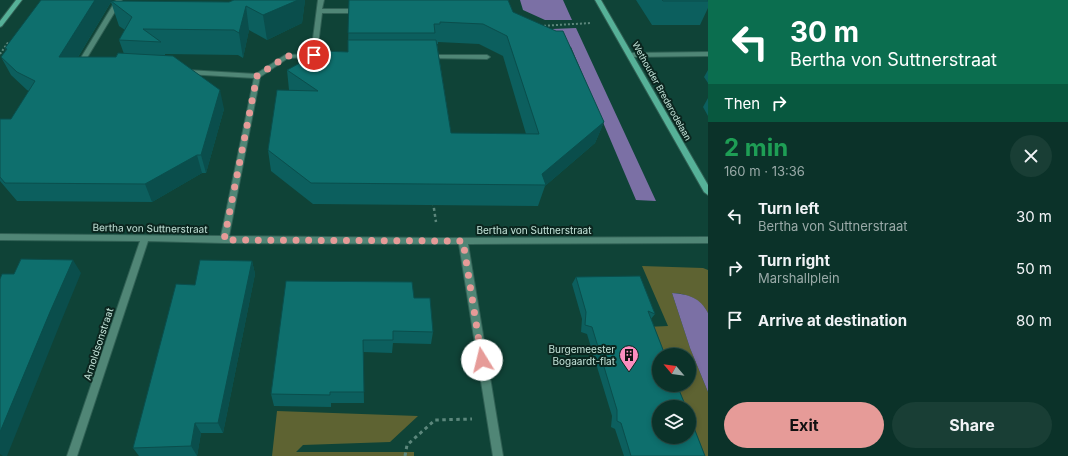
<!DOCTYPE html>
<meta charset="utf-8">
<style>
:root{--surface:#0b3229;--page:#193e35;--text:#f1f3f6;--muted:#9aaaa8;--line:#2b4d46;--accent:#e69b98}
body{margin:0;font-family:Inter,sans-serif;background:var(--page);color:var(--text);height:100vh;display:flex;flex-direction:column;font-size:15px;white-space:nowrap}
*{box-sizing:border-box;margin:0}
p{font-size:13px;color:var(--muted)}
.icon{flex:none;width:22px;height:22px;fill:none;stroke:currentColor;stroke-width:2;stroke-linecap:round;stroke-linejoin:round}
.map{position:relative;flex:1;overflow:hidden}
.details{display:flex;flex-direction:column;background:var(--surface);width:360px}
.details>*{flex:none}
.top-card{background:#0b6e4f;color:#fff;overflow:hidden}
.needle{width:26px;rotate:299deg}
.fabs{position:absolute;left:652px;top:348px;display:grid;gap:8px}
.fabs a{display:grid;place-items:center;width:44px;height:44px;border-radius:50%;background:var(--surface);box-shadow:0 2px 6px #0003,0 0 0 1px var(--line);font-size:20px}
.pin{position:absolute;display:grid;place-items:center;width:34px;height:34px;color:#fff;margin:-17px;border:2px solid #fff;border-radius:50%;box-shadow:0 1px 4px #0007}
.me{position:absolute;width:44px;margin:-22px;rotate:351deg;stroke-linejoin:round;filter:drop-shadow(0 0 3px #0008)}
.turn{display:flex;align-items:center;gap:14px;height:84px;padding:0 16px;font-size:18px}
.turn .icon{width:52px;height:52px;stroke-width:2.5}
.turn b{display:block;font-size:28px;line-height:34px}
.then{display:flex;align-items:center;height:38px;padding:0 16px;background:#0003;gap:8px;font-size:15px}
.round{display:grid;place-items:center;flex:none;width:42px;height:42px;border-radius:21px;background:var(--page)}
.summary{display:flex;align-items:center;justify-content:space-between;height:68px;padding:0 16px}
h1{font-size:24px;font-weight:700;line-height:30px;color:#1e9e55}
.primary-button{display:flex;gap:8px;margin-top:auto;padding:8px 16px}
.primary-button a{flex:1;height:46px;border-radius:24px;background:var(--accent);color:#111;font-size:16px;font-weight:700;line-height:46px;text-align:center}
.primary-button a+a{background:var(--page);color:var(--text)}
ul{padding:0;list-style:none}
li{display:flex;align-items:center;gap:12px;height:52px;padding:0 16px}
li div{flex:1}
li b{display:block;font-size:15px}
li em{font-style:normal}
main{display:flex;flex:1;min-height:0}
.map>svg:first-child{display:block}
.green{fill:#5e6332}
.water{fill:#7b70a5}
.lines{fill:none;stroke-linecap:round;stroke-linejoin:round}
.street-casing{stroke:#306054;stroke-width:2}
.secondary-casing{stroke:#306054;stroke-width:2}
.path-far2{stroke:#5c877c;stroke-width:2;stroke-dasharray:2 2;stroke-linecap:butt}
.path-far1{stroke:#5c877c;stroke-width:2.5;stroke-dasharray:3 3;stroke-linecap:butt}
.path{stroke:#5c877c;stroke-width:3;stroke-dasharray:3.5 3.5;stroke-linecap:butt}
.street{fill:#508676;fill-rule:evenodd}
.secondary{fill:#56b198;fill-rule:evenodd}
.wall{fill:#0c5f5e;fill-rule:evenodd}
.shaded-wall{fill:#0a4e4c}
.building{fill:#0e6f6d;stroke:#0a4e4c}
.route{stroke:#e69b98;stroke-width:7;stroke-dasharray:0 12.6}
.labels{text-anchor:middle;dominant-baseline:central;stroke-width:4;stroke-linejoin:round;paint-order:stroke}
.far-street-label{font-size:9px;fill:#c4e3d9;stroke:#0b261f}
.street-label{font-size:10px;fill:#c4e3d9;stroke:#0b261f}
.poi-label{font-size:10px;fill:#c4e3d9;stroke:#0b261f;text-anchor:end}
</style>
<main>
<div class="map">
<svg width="708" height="456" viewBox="0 0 708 456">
<rect width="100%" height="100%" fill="#0f4337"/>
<path class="green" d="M642,266L703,268L708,270V313C701,299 687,293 672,293L690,348L708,392V456H696L689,437V407H677L668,385H689V355H659L646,327L668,326Z
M277,411L418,416L390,442L303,445L296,452H414V456H272Z"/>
<path class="water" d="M520,0H563L572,20H545L523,10Z
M576,28L656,201L636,200L571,47L545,36L552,29Z
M672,293C688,294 701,298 708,313V392L690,348Z"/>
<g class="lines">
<g class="street-casing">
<path id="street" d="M116,0H122L82,66L79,68L77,67L76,66Z
M318,0H324L322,9H359L362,11L359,13H322L317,53L326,54V56L288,58L260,77L229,236L438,238L708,237V243L468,244L503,456H493L459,244L224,243L148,241L77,456H67L140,241L0,240V234L221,236L254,78L187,74L184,72L187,70L256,74L285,55L311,54Z
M708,52V56L631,57L628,55L631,53Z
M428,55H487L490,57L487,59L426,58V56Z"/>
</g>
<g class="secondary-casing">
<path id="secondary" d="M16,0H22L2,26L0,27V21Z
M595,0H601L708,185V195L704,192Z"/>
</g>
<path class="path-far2" d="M540,26L591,23
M0,54L9,41"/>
<path class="path-far1" d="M433,202L436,222"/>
<path class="path" d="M405,456L407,445L435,420L472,419"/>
<use href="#street" class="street"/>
<use href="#secondary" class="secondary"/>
</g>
<path class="wall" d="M234,0H305L302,23L267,40L249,30L243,58L238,55L165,54V56L224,109L206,173H202L152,202L17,201L0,181V119H11L29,91L27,90L11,75L1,57L6,50L5,48L111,1L229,2ZM111,2L119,26L125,30L119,40L124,54L116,57H78Z
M349,0L513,12L604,122L595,143L545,186L538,206L313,204L271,171L268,150L289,90L287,70L348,52ZM438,42L479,44L503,56L526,134L451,133L437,44H438Z
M636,0H708V8L700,25H652Z
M708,70V83L704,77Z
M708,98V116L703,107Z
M252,261L255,274L223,433H201L197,456H139L133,448L195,285Z
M576,277L655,314L651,319L705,456H624L615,429L611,427L612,416L587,334L581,332L582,319L572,284Z
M414,298L433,332L431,344L393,343L392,353L363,352L364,403H331V407L274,406L271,394Z"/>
<path class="shaded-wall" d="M95,0H112L67,75L59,57Z
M298,0H305L302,23L267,40L263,15Z
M246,6L249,30L243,58L239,33Z
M220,90L224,109L206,173L201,155Z
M604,122L595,143L545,186L542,174Z
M197,155L202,173L152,202L145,184Z
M73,260L81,273L60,324L7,456H3L0,454V432L50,312Z
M252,261L255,274L223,433L218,423Z
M195,423L201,433L197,456L191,446Z"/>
<path class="building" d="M41,0H95L59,57H116L118,53L173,56L220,90L201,155H197L145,184L5,183L0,177V119H11L35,81L17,72L1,57L7,49L5,48Z
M234,0H298L263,15L246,6L239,33L234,30L143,29L161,42L119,40L132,17L111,1L229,2Z
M349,0H508L513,12L556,31H563L604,122L542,174L546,185L311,183L268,150L277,90L318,91L287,70L322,51L348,52V40H436L451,133L539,134L507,36L483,24L440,22V24H434L435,33H348Z
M662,0H708V1H663Z
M21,259L73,260L50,312L0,432V279L2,274H14Z
M200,260L252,261L218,423H195L191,446L133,448L176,284L195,285Z
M640,276L655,314L648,311L665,355H659V385H677L686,407H659V437H689V415L705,456H631L621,423L617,421V410L592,327L585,325L586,312L576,277Z
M286,281L412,282L414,298H430L433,332L393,331V340H363L364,392H330V395L271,394Z"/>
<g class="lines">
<path class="route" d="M314,55L287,56L257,76L224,240L463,241L482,360"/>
</g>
<defs>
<g id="building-pin" transform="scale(1)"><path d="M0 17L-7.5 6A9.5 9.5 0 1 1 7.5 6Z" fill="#fd8ebf" stroke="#0b261f"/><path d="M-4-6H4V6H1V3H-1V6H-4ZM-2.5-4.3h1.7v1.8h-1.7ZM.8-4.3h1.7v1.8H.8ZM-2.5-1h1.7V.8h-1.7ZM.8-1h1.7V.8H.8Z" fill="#111"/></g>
</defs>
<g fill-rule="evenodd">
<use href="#building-pin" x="629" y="355"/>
</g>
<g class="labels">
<g class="far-street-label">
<text transform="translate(662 91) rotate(61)">Wethouder Brederodelaan</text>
</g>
<g class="street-label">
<text transform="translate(150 228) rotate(1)">Bertha von Suttnerstraat</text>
<text x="534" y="230">Bertha von Suttnerstraat</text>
<text transform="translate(98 344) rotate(-72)">Arnoldsonstraat</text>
</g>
<g class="poi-label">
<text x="615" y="349">Burgemeester<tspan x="615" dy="12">Bogaardt-flat</tspan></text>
</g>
</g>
</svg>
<div class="fabs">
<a><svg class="needle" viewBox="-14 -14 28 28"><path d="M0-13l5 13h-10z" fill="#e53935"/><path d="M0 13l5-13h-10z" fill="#9aaaa8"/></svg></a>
<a><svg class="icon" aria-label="layers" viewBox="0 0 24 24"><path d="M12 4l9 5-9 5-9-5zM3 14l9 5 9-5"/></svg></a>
</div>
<div class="pin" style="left:314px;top:55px;background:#d93025"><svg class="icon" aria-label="arrive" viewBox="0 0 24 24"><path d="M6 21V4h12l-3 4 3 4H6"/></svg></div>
<svg class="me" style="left:482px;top:360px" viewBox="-20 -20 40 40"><circle r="19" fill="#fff"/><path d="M0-13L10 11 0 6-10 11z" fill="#e69b98"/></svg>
</div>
<section class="details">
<div class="top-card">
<div class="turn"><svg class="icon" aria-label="left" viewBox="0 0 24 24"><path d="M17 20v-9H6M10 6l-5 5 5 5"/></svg><div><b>30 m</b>Bertha von Suttnerstraat</div></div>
<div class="then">Then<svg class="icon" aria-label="right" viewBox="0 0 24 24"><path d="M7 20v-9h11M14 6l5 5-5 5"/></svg></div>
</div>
<div class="summary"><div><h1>2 min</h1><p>160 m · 13:36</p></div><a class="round"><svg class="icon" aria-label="close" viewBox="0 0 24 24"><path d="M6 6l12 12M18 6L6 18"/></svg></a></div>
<ul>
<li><svg class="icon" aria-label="left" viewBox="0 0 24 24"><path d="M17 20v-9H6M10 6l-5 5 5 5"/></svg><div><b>Turn left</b><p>Bertha von Suttnerstraat</p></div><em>30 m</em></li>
<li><svg class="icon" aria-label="right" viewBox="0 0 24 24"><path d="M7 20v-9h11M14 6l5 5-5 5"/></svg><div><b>Turn right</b><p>Marshallplein</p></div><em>50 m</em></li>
<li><svg class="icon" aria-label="arrive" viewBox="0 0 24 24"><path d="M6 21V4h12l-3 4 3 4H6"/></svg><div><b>Arrive at destination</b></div><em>80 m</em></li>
</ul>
<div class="primary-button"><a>Exit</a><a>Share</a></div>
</section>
</main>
